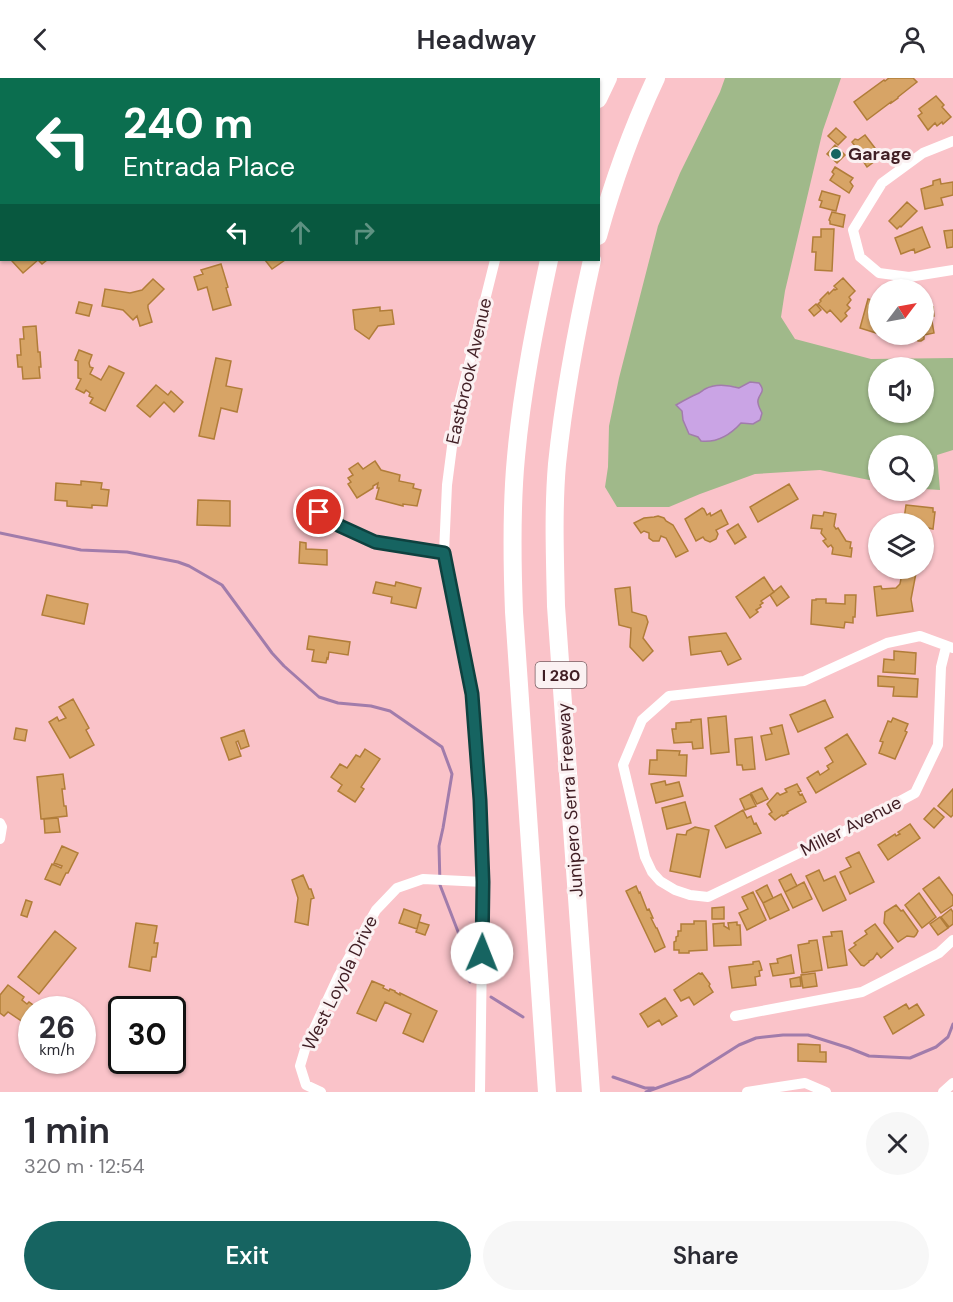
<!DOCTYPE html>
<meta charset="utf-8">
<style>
:root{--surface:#fff;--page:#f7f7f7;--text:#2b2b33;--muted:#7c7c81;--accent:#166461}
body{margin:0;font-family:"DM Sans",sans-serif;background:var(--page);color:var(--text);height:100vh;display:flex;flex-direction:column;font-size:22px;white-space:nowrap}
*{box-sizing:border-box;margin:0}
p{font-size:20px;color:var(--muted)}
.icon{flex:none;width:33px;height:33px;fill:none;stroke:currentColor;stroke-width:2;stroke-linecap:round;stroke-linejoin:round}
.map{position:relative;height:1014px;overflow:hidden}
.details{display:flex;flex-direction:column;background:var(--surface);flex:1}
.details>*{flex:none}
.hud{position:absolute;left:0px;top:0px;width:600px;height:183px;box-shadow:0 2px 4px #0004;background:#0b6e4f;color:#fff;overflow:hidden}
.needle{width:39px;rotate:58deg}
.fabs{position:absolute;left:868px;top:201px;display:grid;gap:12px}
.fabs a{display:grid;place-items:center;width:66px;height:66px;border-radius:50%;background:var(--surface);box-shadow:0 2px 4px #0004;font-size:30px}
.speed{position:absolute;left:18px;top:918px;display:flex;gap:12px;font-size:30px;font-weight:700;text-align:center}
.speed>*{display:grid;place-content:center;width:78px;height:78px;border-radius:50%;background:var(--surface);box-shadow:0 2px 4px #0004;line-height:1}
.speed small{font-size:15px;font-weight:400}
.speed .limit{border:3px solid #111;border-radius:9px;background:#fff;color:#111}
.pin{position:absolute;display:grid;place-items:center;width:51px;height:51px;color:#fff;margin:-26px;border:3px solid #fff;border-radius:50%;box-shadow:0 2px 6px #0007}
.me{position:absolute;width:66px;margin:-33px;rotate:1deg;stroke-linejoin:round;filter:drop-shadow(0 0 4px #0008)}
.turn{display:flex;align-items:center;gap:21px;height:126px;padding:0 24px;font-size:27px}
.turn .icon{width:78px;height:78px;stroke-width:2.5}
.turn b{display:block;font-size:42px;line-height:51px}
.lanes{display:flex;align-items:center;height:57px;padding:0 24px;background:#0003;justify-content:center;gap:30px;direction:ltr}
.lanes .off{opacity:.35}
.round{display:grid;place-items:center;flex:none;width:63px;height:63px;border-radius:32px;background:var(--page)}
.summary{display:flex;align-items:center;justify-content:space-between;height:102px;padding:0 24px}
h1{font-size:36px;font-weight:600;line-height:45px}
.cta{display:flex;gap:12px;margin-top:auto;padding:12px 24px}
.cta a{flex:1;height:69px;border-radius:36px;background:var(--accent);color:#fff;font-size:24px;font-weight:600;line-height:69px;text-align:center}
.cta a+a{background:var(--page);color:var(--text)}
header{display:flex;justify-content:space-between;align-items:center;height:78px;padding:0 24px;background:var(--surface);font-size:27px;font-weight:600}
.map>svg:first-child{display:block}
.green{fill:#a0b98a;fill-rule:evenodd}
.water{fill:#caa4e5;stroke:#a17cab;stroke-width:1.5}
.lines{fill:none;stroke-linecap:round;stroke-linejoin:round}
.stream{stroke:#a17cab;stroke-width:3}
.building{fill:#d7a466;stroke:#b17d39;stroke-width:1.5}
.street{stroke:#fff;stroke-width:10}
.highway{stroke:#fff;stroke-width:18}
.route-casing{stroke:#0e413f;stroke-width:15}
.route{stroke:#166461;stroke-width:10}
.poi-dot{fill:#166461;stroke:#fbf1f2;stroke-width:2}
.labels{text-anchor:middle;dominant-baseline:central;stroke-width:6;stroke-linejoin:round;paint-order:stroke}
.shield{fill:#fbf1f2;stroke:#785d62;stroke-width:1.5}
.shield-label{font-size:16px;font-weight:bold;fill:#401e24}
.poi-label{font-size:18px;font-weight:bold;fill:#401e24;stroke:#fbf1f2;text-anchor:start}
.street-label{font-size:18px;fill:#401e24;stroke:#fbf1f2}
</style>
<header><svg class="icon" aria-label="back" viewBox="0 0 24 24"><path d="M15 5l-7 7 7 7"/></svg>Headway<svg class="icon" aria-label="person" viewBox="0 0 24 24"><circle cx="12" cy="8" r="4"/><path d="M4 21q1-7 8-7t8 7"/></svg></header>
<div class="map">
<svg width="953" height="1014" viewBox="0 0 953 1014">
<rect width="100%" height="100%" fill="#fac3c9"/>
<path class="green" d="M725,0H841L823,52L785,213L781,239L795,261L871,281L953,280V372L937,377L940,412L924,411V368H879V404L820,392L755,396L700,416L669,429H617L605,409L608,389L609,348L619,300L658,148L680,95L720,14ZM879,290H924V334H879Z"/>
<path class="water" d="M750,304L759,305C766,314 760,314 758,322C757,326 760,331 762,335L760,342L753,346L741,345C731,356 717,365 701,363L698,359L689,356L683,342L682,333L676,327C683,323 690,319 697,316C700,315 703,312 705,311C716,305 728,307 739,310Z"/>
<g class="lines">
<path class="stream" d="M0,455L81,472L127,474L178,484L189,488L222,507L272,575L284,588L319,619L338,625L371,628L390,633L442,669L452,696L443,750L439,768L440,807L462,864L466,898L470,904
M491,919L523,939
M613,999L645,1010H654
M646,1014L690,998L739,967L756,960L783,957H808L849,970L869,978L910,980L936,969L948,959L953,946"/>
</g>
<path class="building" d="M889,0H913L917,4L898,19V20L891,25V24L867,42L854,24L884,2L885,3Z
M936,18L944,27L942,29L951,39L943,46L942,44L937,48L935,45L928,52L918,38L922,35L919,31Z
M836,50L846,59L838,67L828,58Z
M865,57L878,74L876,76L879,80L867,89L859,77L861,76L852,64L855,61L858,62Z
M835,67L845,77L837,85L827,76Z
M835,89L853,100L850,104L853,108L849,115L830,102L834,96L832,94Z
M940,101L941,106L953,104V117L941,120L943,127L925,131L921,111L933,107V103Z
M822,113L840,118L836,133L820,129L822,123L819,122Z
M907,124L917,133L901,149L900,148L897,151L889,143Z
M832,134L845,137L843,149L830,146V143L829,142Z
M922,149L930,169L915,175L914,171L901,176L895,160Z
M821,151H834L832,193L815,192L816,174H812L813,159H821Z
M953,152V169L947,170L944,153Z
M14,182H47L42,186L38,182L23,195L12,183Z
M265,182H285L272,191Z
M221,186L228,209L226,210L231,227L213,232L207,209L198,212L194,199L203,196L201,192Z
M843,200L855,213L849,219L851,222L847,227L850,230L845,235L847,238L841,244L830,232L827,235L818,226L821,223L820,222L828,214L829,216L834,211L835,212L837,211L834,208Z
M153,201L164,211L148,227V230L152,244L140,248L137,238L133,242L123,232L102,228L105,211L130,215L142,212Z
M868,221L879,224V256L860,250Z
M79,224L92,227L89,238L76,235Z
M929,225L930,230L933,229L934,238H931L934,255L924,257V261L921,263H918L917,260L910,262L909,256H924V226Z
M816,226L821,232L814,238L809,232Z
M380,229V233L392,232L394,246L378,248L369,261L355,251L353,232Z
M36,248L38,274H40L41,289H39L40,300L23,301L22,289H18L17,277H21L20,261H24L23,249Z
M79,272L92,277L89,285L90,289L93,290L90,296L101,302L109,288L124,295L105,333L90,325L93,320L89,318L90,315L86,312L84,315L76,311L81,301L78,300V283L75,282Z
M216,280L231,283L226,308L242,311L237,334L221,330L214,361L199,358Z
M156,307L168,317L171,313L183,324L174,334L164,324L150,339L137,328Z
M375,383L381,392L400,397L399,403L414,406L413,410L421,412L417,428L403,426V428L376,421L379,410H377L378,405L373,408V410L357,420L348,406L351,404L348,400L353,397L349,391L358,385L363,391Z
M81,403L102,405L101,411L109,412L107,428L92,427V430L67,428V423L55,422L56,405L81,407Z
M789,406L798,421L758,444L750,429Z
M198,422L230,423V448L197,447Z
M906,427L933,430V434H935L933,451L924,449V446H898L899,441H904Z
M702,430L704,431L707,437L710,435L711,438L721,432L728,446L716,452L718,456L716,461L710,464L705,462L703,459L696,463L685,441Z
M824,434L836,436L834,448L836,451L838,450L846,463L851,464L850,470H852L851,479L832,476L833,470L831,467L828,469L823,463L826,461L821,455L822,451L811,450L813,437L823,438Z
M658,438L664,440L666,443L673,447L688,473L676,479L666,460L661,458L659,463H653L649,460V455L644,453L641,455L634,445L644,440L654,439Z
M738,446L746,459L735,466L727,453Z
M300,464L306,465V471L327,472V487L299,485Z
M903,490H917L911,521L913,533L877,538L874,509L881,508L882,511L896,510L900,506Z
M764,499L774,514L761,523L763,525L760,527L761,529L756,532L758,534L750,540L736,519Z
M376,504L395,508L396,504L421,510L416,530L391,525L392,519L373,515Z
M781,508L789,519L777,528L770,517Z
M630,509L632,534L646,538L648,544L643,560L653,573L643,583L630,569L631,550L619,547L615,511Z
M47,517L88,526L84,546L42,537Z
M845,517H856L855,539H853V545L845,544L844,550L811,546L812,522H816V521H826V525L845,526Z
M726,555L741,581L728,587L721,573L691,577L689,559Z
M309,558L350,564L348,577L329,574L328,581L327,580L326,585L312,583L314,572L307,571Z
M894,573L916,575L915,596L883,594L884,581L894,582Z
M878,598L918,601L917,619L893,618L894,609L878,608Z
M73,621L89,650L86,652L94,667L70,680L49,644L57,639L59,643L66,640L59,629Z
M825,622L833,639L798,654L790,637Z
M726,638L729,674L711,676L708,640Z
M893,640L908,646L905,653L907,654L895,681L879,675L883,664L880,663L888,643L891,644Z
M701,641L703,670L693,671L692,664L674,665L672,651H676V645L691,644V642Z
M782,647L789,676L766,682L761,658L772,656L770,650Z
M16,650L27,652L25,663L14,661Z
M244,652L249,668L241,671L238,663L236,664L241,678L229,682L221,660Z
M847,656L866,686L816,715L807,700L818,693L820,697L829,691L827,688L833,684L825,670Z
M752,659L755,691L743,692L742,687H737L735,661Z
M365,671L380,681L361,709L364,711L355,724L338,713L342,707L331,699L340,686L347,690L356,677L360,679Z
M657,672L680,673L679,677H687L686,698L649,696L650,682H657Z
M63,696L65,711H62L64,728H66L67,738L41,741L37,699Z
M665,703L666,707L679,704L683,718L656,725L651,706Z
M797,706L801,713L798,714L800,717L802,716L806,724L787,734L788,735L783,738L782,737L775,742L769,736L772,734L767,726L777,715H778L780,717L787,714L785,711Z
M762,710L768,721L757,726L751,715Z
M953,711V737L951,739L938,728Z
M750,716L756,728L745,732L740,721Z
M685,724L691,745L667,751L662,730Z
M934,730L944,739L934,750L924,741Z
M743,732L747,740L751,738L754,746L756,745L761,755L726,770L715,748Z
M58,740L60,754L45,755L44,741Z
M910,746L920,760L888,782L878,767L895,756L896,758L900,756L898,754Z
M695,749L709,752L700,799L670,793L677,756L686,757L687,753Z
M62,768L78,775L68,795H66L60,807L45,801L52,786L61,790L62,788L54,785Z
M859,774L874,804L850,816L840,794L851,789L846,780Z
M819,792L824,803L835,798L846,822L823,833L806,798Z
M791,796L797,808L785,814L779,802Z
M303,797L309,811H311L314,820L311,821L308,847L295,844L298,820L292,802Z
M939,799L953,818V827L941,835L923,811Z
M804,804L812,821L793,830L785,814Z
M767,807L773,820L763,825L756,813Z
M636,808L639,815L640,814L647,832L649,831L653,840H651L656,850H657L665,869L655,874L626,813Z
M753,814L766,842L747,852L739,835L748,831L742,819Z
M919,815L936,839L922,850L905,827Z
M781,816L789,832L770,841L763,825Z
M26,822L32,824L27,839L21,837Z
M896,827L901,833L903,832L918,853L916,857L914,859L907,858L898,864L884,845L885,834Z
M724,829V841H712V830Z
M404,831L421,837L417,851L399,845Z
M951,831L953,834V846L949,849L941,839Z
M940,839L948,850L938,857L930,846Z
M694,843H706L707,872L689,873V875H679V872H674V864L676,863V859L678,858V853H681V846H694Z
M419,844L429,847L425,857L416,854Z
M737,844V847H740L741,867L714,868L713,846L724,845V848L729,851L728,845Z
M136,845L157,848L154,865H158L156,879H152L150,893L129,889Z
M875,846L893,870L881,880L877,875L873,881L869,883V884L864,888L861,887L849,872L856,867L854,865L867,856L865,853Z
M55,853L76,870L39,916L18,899Z
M842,853L847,887L828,890L823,859L832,858L831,854Z
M817,862L822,892L802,895L798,867L809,865V863Z
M791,877L794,895L773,898L770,886L778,885L777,881Z
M759,883L760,885L762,892L759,893L760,898L755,899L756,907L732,910L729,889L753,886V884Z
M699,895L700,896L702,895L710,906L709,908L713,914L694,927L689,919L681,923L674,912Z
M815,895L817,908L803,910L801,897Z
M800,899L801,908L791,909L790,901Z
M372,903L384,908L383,910L389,913L390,911L395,913V914L400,917V915L437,933L423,964L403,955L411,936L385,924L376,943L357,935Z
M8,907L24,919L22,922L27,926L29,924L40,932H32V950L8,934L4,938L0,935V917Z
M665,920L677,938L662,947L659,942L648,949L640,936Z
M906,926L909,931L917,926L924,937L893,956L884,939Z
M798,966L820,967V974H826V984L798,983Z"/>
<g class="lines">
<path class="street" d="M543,2L544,0
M0,52H2
M953,63L923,75L882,105L853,152L860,179L879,195L909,199L953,192
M319,434L340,448L375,463L444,475
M946,569L941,589L938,667L915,715L841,755L708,819L690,817L675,812L660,803L652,794L645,779L623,687L642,642L669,618L804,603L887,565L920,558L953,570
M0,745L2,749L0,761
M735,938L862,914L939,875L953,862
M321,1014L306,1007L300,988L306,968L338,899L376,832L397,810L423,801L483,804
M480,1014L483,804L480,722L472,616L444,475L447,407L456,338L495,182
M747,1014L805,1005L826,1014
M943,1014L953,1005"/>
<path class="highway" d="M598,21L608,0
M598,158C613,104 632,51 656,0
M547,1014L514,534C512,482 511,431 516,379C522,312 535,247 549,182
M591,1014L556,528C555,481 553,433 557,386C564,317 577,249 592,182"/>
</g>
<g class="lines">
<g class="route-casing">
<path id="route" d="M319,434L340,448L375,464L444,475L472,616L480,722L483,804L482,875"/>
</g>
<use href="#route" class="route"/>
</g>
<circle class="poi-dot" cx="836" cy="76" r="6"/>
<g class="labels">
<rect class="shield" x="535.5" y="584" width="51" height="26" rx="4.5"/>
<g class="shield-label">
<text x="561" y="597">I 280</text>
</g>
<g class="poi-label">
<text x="848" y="76">Garage</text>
</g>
<g class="street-label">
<text transform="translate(469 293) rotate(-77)">Eastbrook Avenue</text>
<text transform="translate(570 722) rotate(-94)">Junipero Serra Freeway</text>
<text transform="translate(851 748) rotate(-27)">Miller Avenue</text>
<text transform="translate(340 905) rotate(-64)">West Loyola Drive</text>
</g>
</g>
</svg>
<div class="fabs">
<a><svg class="needle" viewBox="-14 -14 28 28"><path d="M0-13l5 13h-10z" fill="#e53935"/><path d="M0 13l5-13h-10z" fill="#7c7c81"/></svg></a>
<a><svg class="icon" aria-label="sound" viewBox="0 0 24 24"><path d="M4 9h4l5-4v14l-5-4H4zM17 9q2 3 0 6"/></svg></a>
<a><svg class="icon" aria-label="search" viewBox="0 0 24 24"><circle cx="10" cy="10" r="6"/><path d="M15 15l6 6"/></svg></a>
<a><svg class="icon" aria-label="layers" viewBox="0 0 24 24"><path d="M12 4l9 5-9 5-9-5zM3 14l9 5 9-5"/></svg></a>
</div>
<div class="speed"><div>26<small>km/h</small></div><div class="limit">30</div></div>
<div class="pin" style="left:319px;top:434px;background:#d93025"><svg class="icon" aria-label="arrive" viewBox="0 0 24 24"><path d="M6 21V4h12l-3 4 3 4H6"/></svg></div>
<svg class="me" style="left:482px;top:875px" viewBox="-20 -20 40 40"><circle r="19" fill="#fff"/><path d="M0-13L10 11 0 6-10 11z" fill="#166461"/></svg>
<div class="hud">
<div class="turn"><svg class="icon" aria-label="left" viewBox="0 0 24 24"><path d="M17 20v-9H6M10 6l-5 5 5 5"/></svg><div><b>240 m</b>Entrada Place</div></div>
<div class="lanes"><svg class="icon" aria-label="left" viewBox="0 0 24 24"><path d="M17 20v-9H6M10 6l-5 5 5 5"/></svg><svg class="icon off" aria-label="ahead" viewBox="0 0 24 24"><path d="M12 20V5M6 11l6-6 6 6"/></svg><svg class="icon off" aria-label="right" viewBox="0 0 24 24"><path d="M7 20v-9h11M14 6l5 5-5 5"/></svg></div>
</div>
</div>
<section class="details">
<div class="summary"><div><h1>1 min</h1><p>320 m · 12:54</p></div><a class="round"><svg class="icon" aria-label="close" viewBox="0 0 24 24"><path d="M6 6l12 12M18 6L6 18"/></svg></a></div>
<div class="cta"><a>Exit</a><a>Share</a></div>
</section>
